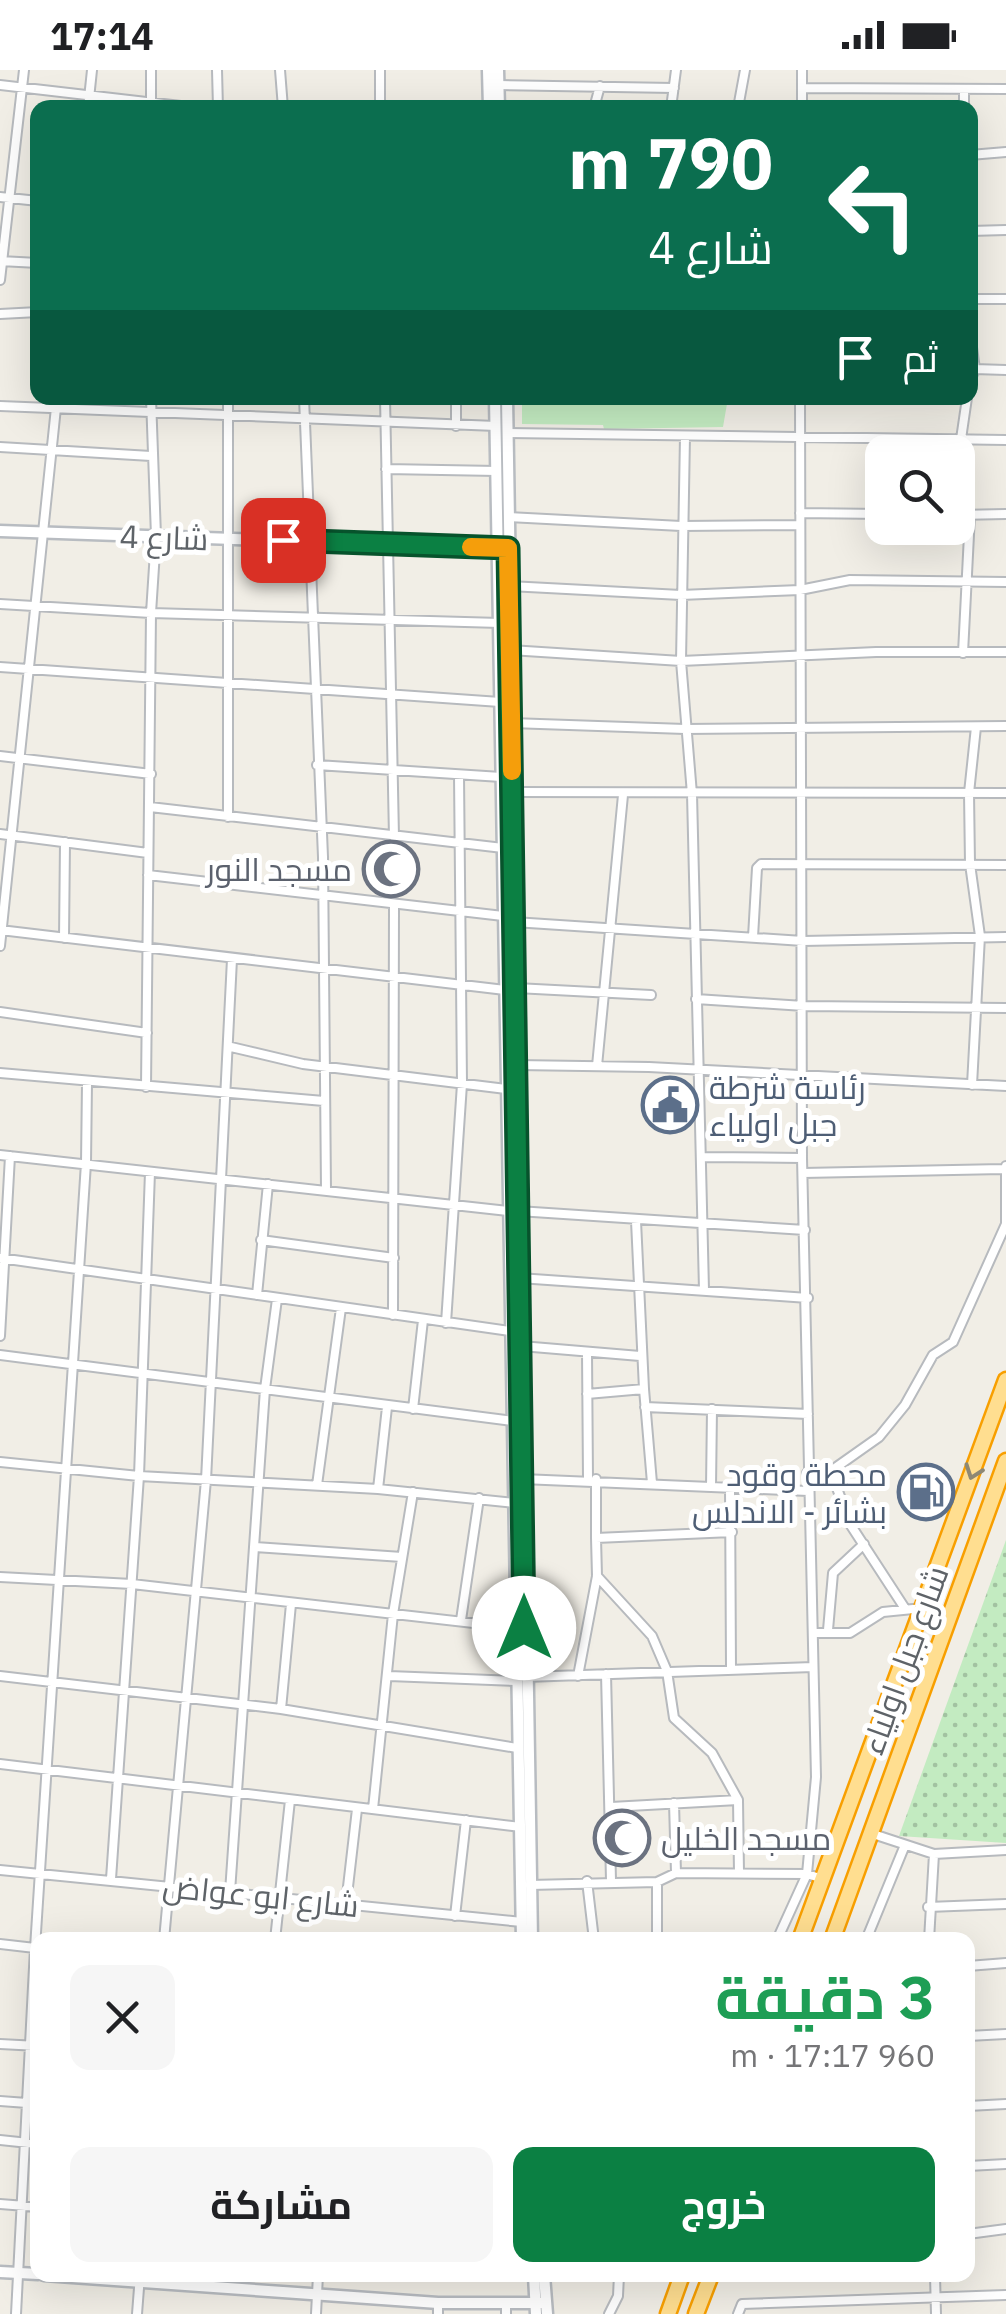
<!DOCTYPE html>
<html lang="ar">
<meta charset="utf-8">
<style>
:root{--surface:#fff;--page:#f6f6f6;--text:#202124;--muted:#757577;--accent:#0b8043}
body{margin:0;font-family:"IBM Plex Sans",Cairo,sans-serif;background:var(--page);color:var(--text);direction:rtl;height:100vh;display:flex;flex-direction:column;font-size:38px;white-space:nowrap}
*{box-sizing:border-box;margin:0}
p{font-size:32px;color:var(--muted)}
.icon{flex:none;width:55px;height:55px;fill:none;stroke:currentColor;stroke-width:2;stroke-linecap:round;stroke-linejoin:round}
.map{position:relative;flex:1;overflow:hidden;direction:ltr}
.side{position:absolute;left:30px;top:1862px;width:945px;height:350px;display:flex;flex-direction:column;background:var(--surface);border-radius:20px;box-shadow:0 10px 40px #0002;direction:rtl}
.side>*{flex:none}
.hud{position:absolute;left:30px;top:30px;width:948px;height:305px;border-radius:20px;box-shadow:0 10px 40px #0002;direction:rtl;background:#0b6e4f;color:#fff;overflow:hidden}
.fabs{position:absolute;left:865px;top:365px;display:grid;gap:20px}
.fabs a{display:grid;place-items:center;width:110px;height:110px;border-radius:20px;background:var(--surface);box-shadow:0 10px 40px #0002;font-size:50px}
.pin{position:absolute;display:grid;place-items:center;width:85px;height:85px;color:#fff;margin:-42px;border-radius:20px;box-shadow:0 5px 15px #0006}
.me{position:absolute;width:110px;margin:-55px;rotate:0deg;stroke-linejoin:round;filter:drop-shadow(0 0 8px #0008)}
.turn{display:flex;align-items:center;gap:35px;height:210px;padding:0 40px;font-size:45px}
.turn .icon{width:130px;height:130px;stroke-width:2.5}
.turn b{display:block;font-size:70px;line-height:85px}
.then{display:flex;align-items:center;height:95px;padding:0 40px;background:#0003;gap:20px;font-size:38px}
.round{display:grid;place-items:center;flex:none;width:105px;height:105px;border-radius:20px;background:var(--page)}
.summary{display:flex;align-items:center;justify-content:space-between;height:170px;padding:0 40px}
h1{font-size:60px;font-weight:700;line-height:75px;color:#1e9e55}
.primary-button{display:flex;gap:20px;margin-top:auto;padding:20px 40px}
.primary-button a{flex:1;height:115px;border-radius:20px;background:var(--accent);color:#fff;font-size:40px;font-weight:700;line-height:115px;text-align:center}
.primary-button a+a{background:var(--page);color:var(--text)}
.status{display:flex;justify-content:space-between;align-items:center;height:70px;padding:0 50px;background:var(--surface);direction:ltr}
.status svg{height:28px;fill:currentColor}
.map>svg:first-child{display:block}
.grass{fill:url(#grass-dots)}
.pitch{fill:#c3ebc1}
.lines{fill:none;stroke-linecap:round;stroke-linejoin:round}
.street-casing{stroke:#b7babe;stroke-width:12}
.secondary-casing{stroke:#b8bcc1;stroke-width:15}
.highway-casing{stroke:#f89f00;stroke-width:19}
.street{stroke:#fff;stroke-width:8}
.secondary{stroke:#fff;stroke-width:10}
.highway{stroke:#ffde90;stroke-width:14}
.oneway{stroke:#8e8874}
.route-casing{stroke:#07532c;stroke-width:25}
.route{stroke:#0b8043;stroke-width:18}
.slow{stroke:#f59e0b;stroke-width:18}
.labels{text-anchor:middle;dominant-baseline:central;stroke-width:10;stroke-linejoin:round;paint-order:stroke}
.street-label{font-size:32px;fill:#5e6368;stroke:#fff}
.worship-label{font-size:32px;fill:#5b616d;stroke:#fff;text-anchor:end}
.service-label{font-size:32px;fill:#4e5e75;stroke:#fff;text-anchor:start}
</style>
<div class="status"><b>17:14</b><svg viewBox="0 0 49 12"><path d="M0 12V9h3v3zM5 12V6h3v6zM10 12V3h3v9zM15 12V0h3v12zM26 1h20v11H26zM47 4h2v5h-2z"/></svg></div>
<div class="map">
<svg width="1006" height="2244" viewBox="0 0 1006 2244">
<defs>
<pattern id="grass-dots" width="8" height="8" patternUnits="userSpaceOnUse" patternTransform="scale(2.5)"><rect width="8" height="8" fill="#c3ebc1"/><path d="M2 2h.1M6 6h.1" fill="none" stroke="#a2c2a1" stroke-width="1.8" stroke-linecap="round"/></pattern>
</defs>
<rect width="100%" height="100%" fill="#f1eee6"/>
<path class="grass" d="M1006,1470V1773L899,1766Z"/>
<path class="pitch" d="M522,328H728L723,357L604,359L603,355L522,354Z"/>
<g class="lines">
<g class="street-casing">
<path id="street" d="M151,0V38
M217,0L218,38
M280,0L283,38
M0,15L198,38
M498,15L674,18
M802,18L1006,19
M88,38L92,0
M380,38V0
M594,38L600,16
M671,38L676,0
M738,38L745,0
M802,38V0
M964,38V21
M970,85L1006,82
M0,127L38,131
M970,161L1006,160
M0,191L38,193
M0,210L24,0
M970,229H1006
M0,244L38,242
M970,263L975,299L970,311
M974,299L1006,300
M304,328L323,787L326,1120
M385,328L394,767
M456,328V356
M0,336L496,356
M507,363L1006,370
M685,366L681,591L692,724L704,1220
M961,369L967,328
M0,377L151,386
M386,399L497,401
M800,443L882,444
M958,445L1006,444
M508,447L681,456L800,455
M509,516L681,525L800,520L850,510L1006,512
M0,534L151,543L500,553
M510,580L681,591L876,582H1006
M963,583L970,445
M0,597L500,632
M511,653L685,659L1006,656
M0,686L151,704
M317,695L501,707
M512,722L1006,723
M150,737L503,778
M228,747V328
M0,764L148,783
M148,805L503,846
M514,852L803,871L1006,867
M0,860L505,920
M753,867L757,798L761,794L1006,795
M64,868L65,772
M0,876L57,328
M516,918L651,925
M696,929L804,936L1006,938
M0,942L147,963
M231,977L303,994L506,1019
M517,995L649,997L1006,1016
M597,996L623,725
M0,1003L324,1031
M972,1015L980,866L970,794L969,723L976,657
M146,1017L151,543L156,466L151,328
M0,1085L508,1141
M702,1087L802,1088
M803,1103L1003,1099
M518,1141L805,1160
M636,1151L644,1319
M261,1170L394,1188
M0,1188L510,1261
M519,1208L808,1228
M257,1225L268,1114
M393,1245L394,836
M446,1253L462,1014L459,705
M0,1266L10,1086
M521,1276L640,1286
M587,1283L588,1409
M0,1285L513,1351
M587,1324L644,1319L652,1413
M645,1337L808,1344
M413,1339L423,1250
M0,1392L139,1406L378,1419L514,1433
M807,1403H828L833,1407L850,1454L904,1537
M828,1403L879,1367L905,1335L933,1285L953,1272L1006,1154V1096
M522,1409L808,1421
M596,1409V1468L732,1462
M317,1415L341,1238
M711,1417L712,1339
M730,1417L731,1598
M378,1419L387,1337
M255,1477L402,1487
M597,1506L652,1566L667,1601L674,1648L712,1683L738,1730L739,1803
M0,1507L132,1514L516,1558
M461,1550L479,1428
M828,1560L833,1503L864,1474
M813,1563H850L883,1542L923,1538
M606,1604L611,1810
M0,1606L281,1639L517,1678
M389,1606L517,1611
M578,1606L597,1506L596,1468
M525,1607L813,1597
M281,1639L291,1534
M0,1694L521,1757
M674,1733L676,1803
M611,1737L738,1730
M373,1739L393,1544L413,1422
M870,1763L934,1784L1006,1780
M0,1800L522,1852
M111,1809L139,1406L150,1102
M587,1811L594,1870
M657,1812V1867L664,1870
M530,1815L657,1812L676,1803L807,1804L823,1809
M230,1822L265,1319L277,1229
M346,1834L357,1739
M928,1837L1006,1834
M455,1846L466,1750
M164,1870L206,1410L232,889
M275,1870L290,1730
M777,1870L807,1804L816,1707L802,1088L800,328
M866,1870L905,1775
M929,1870L934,1784
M0,1874L35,1878
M968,1896L1006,1893
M968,1966L1006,1964
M0,1974L38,1976
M0,2031L27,2033
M968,2036L1006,2034
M0,2070L38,2074
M968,2096L1006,2094
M0,2134L38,2137
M968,2164L1006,2159
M935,2205L936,2244
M16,2244L35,1878L86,1093L87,1013
M137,2244L140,2205
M316,2244L318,2205
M438,2244V2233
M506,2244V2234
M609,2244L618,2226L619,2205
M738,2244L742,2234L1006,2225"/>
</g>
<g class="secondary-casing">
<path id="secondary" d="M488,0L489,38
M498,0L499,38
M495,328L522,1870
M507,328L532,1870
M0,461L504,478
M0,2202L38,2204
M44,2205L438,2233H546
M534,2205L536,2244
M544,2205L547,2244"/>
</g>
<g class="highway-casing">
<path id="highway" d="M800,1870L1006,1310
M832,1870L1006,1391
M668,2244L682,2205
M696,2244L711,2205"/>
</g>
<use href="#street" class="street"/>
<use href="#secondary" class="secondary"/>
<use href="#highway" class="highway"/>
</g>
<defs><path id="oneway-chevron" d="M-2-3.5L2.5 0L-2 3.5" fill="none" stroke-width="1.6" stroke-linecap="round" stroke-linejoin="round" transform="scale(2.5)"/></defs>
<use class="oneway" href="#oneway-chevron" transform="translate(973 1402) rotate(110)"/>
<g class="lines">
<g class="route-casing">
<path id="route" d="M283,470L508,478L524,1558"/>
</g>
<use href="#route" class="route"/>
<path class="slow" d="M471,477L508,478L512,701"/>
</g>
<defs>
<g id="mosque-ring" transform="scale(2.875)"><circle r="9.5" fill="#fff" stroke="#6b7280" stroke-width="1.5"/><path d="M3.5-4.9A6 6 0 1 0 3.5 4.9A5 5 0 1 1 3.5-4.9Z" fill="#6b7280"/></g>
<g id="civic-ring" transform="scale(2.875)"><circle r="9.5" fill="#fff" stroke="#5c6f8a" stroke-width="1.5"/><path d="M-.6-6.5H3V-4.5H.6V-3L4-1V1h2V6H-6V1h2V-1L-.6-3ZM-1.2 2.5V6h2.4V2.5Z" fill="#5c6f8a"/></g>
<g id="fuel-ring" transform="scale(2.875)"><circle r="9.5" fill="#fff" stroke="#5c6f8a" stroke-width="1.5"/><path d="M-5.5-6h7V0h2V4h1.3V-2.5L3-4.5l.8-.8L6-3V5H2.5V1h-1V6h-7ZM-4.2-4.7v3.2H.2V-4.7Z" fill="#5c6f8a"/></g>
</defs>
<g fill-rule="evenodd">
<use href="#mosque-ring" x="391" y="799"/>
<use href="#civic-ring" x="670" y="1035"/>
<use href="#fuel-ring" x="926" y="1422"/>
<use href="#mosque-ring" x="622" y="1768"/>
</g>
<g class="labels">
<g class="street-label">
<text transform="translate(164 467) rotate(2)">شارع 4</text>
<text transform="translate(904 1590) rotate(-70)">شارع جبل اولياء</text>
<text transform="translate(261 1825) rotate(6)">شارع ابو عواض</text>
</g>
<g class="worship-label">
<text x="352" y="799">مسجد النور</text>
<text x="661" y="1768" text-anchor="start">مسجد الخليل</text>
</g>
<g class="service-label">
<text x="709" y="1017">رئاسة شرطة<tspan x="709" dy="37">جبل اولياء</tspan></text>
<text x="887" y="1404" text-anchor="end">محطة وقود<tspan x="887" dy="37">بشائر - الاندلس</tspan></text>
</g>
</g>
</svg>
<div class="fabs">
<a><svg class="icon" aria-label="search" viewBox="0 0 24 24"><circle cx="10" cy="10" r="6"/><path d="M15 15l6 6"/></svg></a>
</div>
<div class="pin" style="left:283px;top:470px;background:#d93025"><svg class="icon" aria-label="arrive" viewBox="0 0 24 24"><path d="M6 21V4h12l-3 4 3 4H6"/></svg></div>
<svg class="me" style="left:524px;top:1558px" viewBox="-20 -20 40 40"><circle r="19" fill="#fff"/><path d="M0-13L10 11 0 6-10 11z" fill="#0b8043"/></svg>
<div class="hud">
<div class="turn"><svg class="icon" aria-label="left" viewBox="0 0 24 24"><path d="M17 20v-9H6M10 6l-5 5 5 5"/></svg><div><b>790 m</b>شارع 4</div></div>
<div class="then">ثم<svg class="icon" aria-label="arrive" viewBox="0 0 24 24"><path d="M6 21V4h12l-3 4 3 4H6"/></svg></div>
</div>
<section class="side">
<div class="summary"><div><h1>3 دقيقة</h1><p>960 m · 17:17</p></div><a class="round"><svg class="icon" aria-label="close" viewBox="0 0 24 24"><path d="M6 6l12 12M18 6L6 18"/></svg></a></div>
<div class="primary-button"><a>خروج</a><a>مشاركة</a></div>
</section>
</div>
